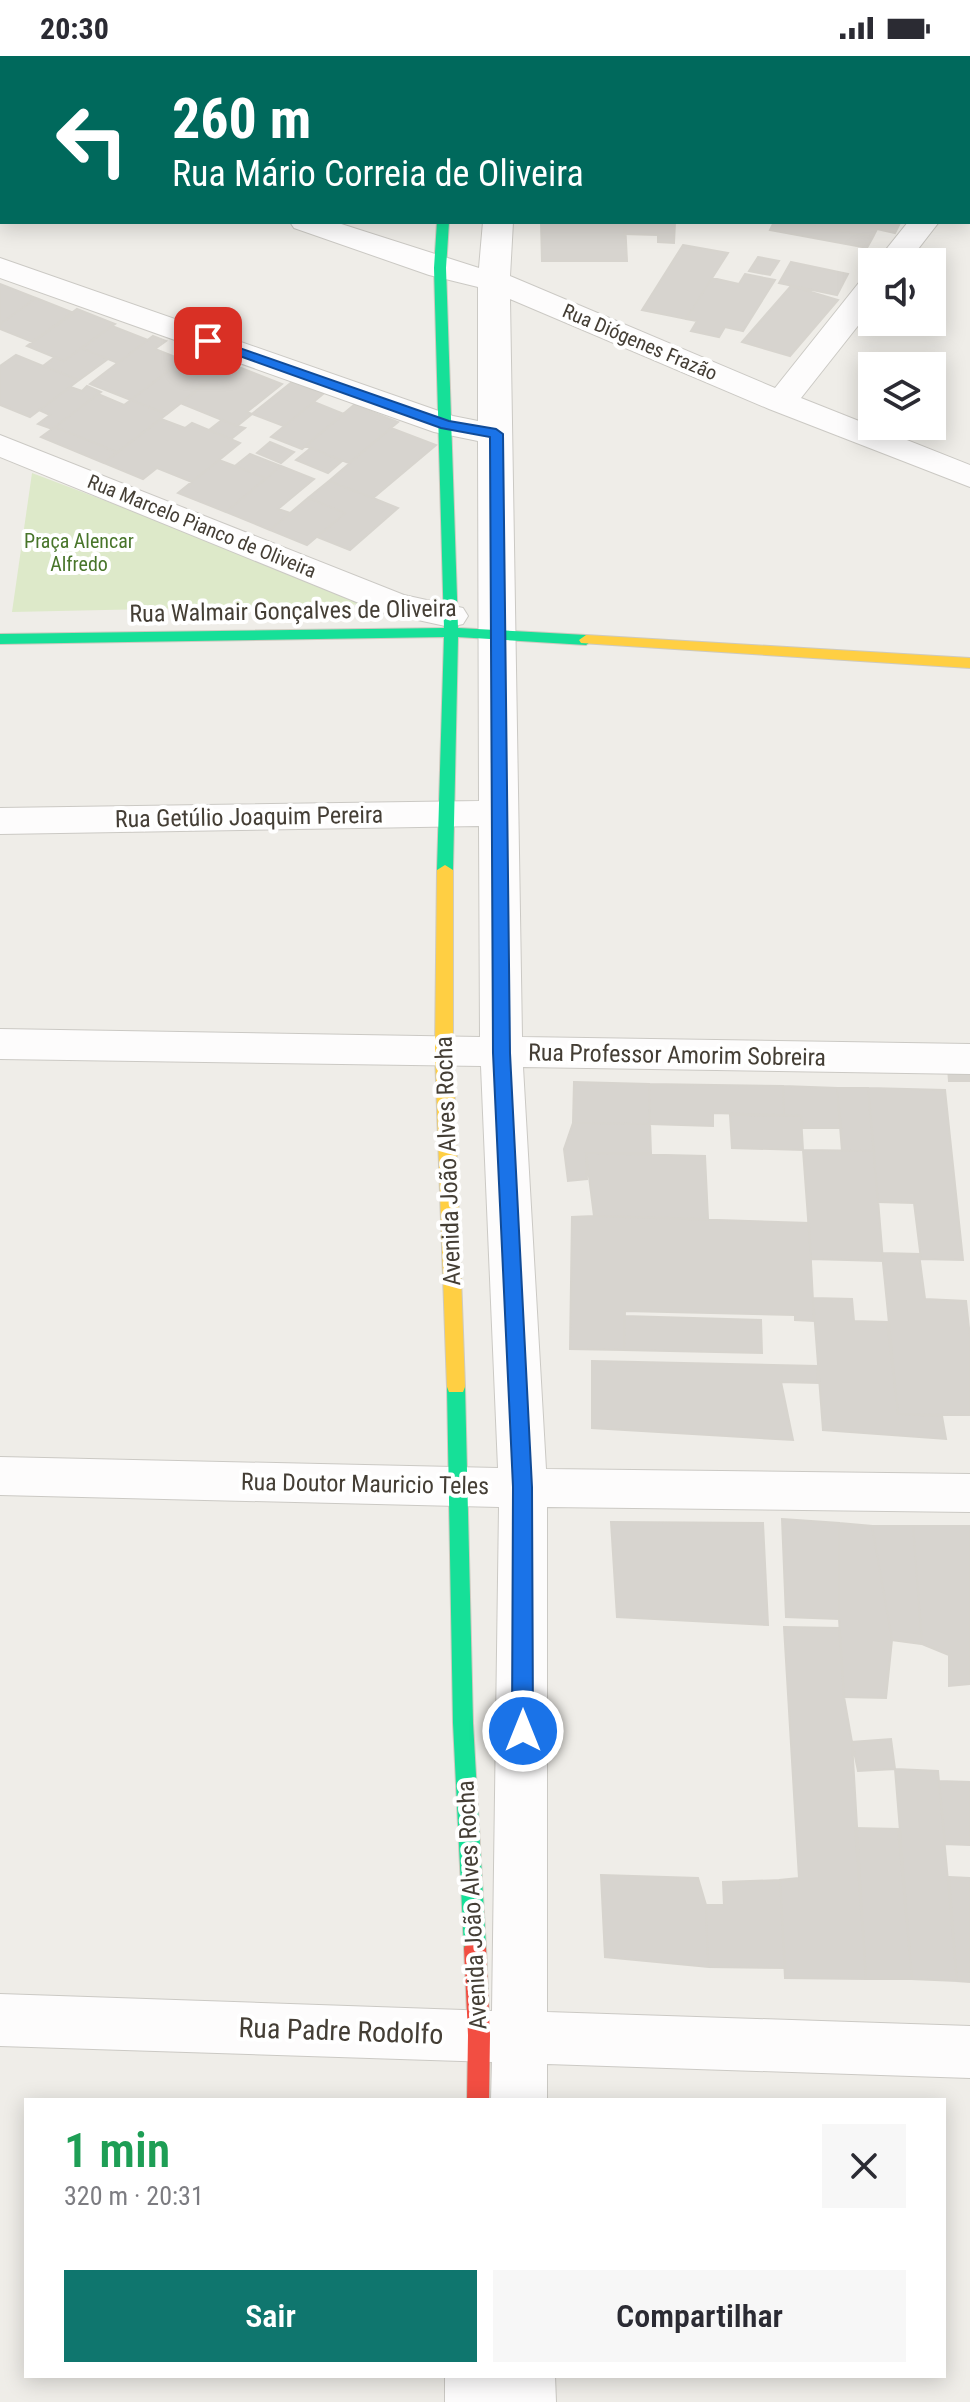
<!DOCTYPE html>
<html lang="pt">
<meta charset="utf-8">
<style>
:root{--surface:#fff;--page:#f7f7f7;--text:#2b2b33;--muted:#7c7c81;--accent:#0f766e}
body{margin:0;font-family:"Roboto Condensed",sans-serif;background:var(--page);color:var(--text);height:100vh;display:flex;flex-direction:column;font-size:30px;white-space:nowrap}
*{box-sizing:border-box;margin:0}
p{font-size:26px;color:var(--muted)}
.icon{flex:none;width:44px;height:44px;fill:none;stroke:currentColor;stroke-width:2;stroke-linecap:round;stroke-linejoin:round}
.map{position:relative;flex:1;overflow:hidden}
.drawer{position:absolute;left:24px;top:2042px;width:922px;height:280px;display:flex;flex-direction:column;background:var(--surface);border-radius:0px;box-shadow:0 4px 20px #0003}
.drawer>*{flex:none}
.banner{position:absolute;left:0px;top:0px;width:970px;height:168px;box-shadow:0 4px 20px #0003;background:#00695c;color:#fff;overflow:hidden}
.fabs{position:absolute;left:858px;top:192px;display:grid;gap:16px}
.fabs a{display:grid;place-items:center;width:88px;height:88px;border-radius:0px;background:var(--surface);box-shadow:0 4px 20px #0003;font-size:40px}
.pin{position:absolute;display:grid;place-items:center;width:68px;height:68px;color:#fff;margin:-34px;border-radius:16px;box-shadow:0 4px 12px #0006}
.me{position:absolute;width:88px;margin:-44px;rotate:0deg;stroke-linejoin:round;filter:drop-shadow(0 0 6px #0008)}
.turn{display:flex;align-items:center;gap:28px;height:168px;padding:0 40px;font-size:36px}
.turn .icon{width:104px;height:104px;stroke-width:2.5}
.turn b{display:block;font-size:56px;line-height:68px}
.round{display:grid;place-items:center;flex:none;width:84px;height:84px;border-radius:0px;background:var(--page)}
.summary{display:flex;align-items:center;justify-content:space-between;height:136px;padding:0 40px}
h1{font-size:48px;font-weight:600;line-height:60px;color:#1e9e55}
.cta{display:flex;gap:16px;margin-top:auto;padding:16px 40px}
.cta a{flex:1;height:92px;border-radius:0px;background:var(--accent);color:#fff;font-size:32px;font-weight:600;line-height:92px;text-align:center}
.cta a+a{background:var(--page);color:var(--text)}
.status{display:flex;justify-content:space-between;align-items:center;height:56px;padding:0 40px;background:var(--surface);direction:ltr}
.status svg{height:22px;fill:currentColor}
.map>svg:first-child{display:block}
.green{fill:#dde9c9}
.building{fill:#d7d4cf;stroke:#d7d4ce;stroke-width:2}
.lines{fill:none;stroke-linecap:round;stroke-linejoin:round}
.street-casing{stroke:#cbc9c4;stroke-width:2}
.fast-casing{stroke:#cecabf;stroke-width:2}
.slow-casing{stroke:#cecabf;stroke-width:2}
.jam-casing{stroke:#cecabf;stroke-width:2}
.street{fill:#fdfcfc;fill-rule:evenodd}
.fast{fill:#16e098;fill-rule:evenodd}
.slow{fill:#ffcf43;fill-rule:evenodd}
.jam{fill:#f24e42;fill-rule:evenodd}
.route{fill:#1a73e8;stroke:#114b97;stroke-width:2}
.labels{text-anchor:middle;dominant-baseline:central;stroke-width:8;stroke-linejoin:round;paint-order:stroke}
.far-street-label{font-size:20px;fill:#443e35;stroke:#fff}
.far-park-label{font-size:20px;fill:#48752a;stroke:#fff}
.street-label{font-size:24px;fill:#443e35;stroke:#fff}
.near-street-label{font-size:28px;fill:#443e35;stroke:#fff}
</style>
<div class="status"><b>20:30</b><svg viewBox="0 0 49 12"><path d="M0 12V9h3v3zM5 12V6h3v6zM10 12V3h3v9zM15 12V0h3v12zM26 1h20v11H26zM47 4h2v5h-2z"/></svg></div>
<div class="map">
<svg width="970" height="2346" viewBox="0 0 970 2346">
<rect width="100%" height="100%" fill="#efede8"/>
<path class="green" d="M32,417L379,548L12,556Z"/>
<path class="building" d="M541,166H625L627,205H542Z
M625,166H675L674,187L658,186V179L624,178Z
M774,166H792L873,181L867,192L770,174Z
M792,166H882L899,169L895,177L877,173L873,181Z
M683,189L728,197L686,263L642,254Z
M758,201L779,205L770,219L749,215Z
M791,206L848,218L837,239L779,227Z
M745,218L775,224L743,275L725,271L719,281L691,275L697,265L686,263L712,222L739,228Z
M0,228L36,242L0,268Z
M791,230L838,244L790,300L742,286Z
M36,242L74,257L33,286L0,273V268Z
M77,253L115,268L64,305L27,290Z
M112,270L148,284L118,307L81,292Z
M153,280L166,285L155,293L183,304L131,344L90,328Z
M81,292L108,303L79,324L43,310L55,301L64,305Z
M195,294L231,308L167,358L131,344Z
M16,299L43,310L79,324L30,361L0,349V310Z
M231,308L282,328L247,356L252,358L237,370L180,347Z
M292,326L323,338L284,370L252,358Z
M87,330L101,336L52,373L38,368L50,359L39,354L71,331L82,335Z
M98,338L124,349L131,344L167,358L117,396L55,371Z
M314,346L344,358L302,393L271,381Z
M354,349L398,366L349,407L305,390Z
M161,363L185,372L192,367L240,387L192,426L157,412L143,423L104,407Z
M222,364L237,370L245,372L231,383L209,374Z
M55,371L117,396L104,407L41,381Z
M391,372L436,389L373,442L329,425Z
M270,386L294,396L281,407L257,397Z
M311,392L342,405L328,417L296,404Z
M250,398L281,410L266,422L235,410Z
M219,404L266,422L226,456L178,437Z
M281,410L314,423L278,453L290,457L270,474L226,456Z
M329,425L373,442L398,452L350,494L317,481L345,457L308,442Z
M308,442L345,457L307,489L270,474Z
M948,1012H970V1025H949Z
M574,1026L649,1028L650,1068L573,1067Z
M649,1028L783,1030L784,1059L713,1057V1070L650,1068Z
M783,1030L837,1032L841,1072H803L801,1060L784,1059Z
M837,1032H868L874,1095H842Z
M868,1032L945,1034L963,1204L921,1203L914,1147L878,1146Z
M730,1059L801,1060L803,1094L732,1092Z
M573,1067L650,1068L651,1097H586L587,1123L568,1125L564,1093Z
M803,1094L874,1095L883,1205L811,1203Z
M586,1097L705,1100L708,1163L594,1160Z
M594,1160L809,1167L814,1265L795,1264V1259L625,1255L624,1294L570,1293L572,1161Z
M882,1197L919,1198L925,1243L966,1245L970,1281V1359L898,1358Z
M813,1242L852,1243L854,1265L887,1266L898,1358L942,1360L946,1383L823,1374Z
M624,1260L761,1264L762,1297L624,1294Z
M592,1305L817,1310L818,1327L781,1326L793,1384L592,1372Z
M782,1463L839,1467V1563L786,1561Z
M611,1466L763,1467L768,1569L617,1561Z
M839,1467L872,1470L892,1584L886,1642L844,1641L839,1563Z
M872,1470H913L922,1588L892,1584Z
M913,1470H970V1628L949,1630V1599L922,1588Z
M784,1571L839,1572L844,1641L852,1686L866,1923L785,1922L780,1824L799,1822Z
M891,1683L895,1713L858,1715L852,1686Z
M895,1713L938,1715L957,1925L912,1923Z
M939,1725L970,1726V1789L945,1788Z
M855,1772L898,1773L912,1923H866Z
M601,1819L698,1822L706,1849L708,1911L605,1901Z
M949,1821L970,1822V1926L957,1925Z
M780,1824L785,1912L708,1911L706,1849H724L723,1826Z"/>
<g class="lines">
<g class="street-casing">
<path id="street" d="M0,52L2,53V71L0,70Z
M970,71V93L968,94V72Z
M290,166H335L479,212L483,166H513L510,220L775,332L861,224L872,222V252L801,342L970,409V431L769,353L510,243L522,981L970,988V1018L523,1011L546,1413L970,1418V1456L547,1451V1956L970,1970V2022L547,2008V2044H491L492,2006L0,1990V1938L492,1955L499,1451L0,1439V1401L498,1412L481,1010L0,1003V973L480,981L479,770L0,778V752L479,745L478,385L434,376L0,222V202L453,360L478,365V231L429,219L294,172Z
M908,166H939L908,206H876Z
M0,379L404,539L463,552L468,560L463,568L450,571L381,556L0,401Z
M445,2320H555L556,2346H445Z"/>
</g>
<g class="fast-casing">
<path id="fast" d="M437,166H449L446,212L458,572L586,579L593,584L586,589L458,581L453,814L445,819L437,814L444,581L0,588V578L444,572L434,212Z
M456,1324L463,1326L465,1331L473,1667L486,1892L483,1899L475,1902L467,1899L464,1892L453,1667L447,1331L449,1326Z"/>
</g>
<g class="slow-casing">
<path id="slow" d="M217,0H237L239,2H219Z
M586,579L970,602V612L581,587L579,584Z
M445,809L453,814V997L465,1331L463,1336H449L447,1331L435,997L437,814Z"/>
</g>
<g class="jam-casing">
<path id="jam" d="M968,133H970V141H968Z
M475,1882L483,1885L486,1892L490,1979L489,2044H467L468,1979L464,1892L467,1885Z"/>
</g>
<use href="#street" class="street"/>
<use href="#fast" class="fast"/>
<use href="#slow" class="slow"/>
<use href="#jam" class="jam"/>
</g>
<path class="route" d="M208,281L449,365L496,373L503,378L510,997L532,1431L533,1675L530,1682L523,1685L515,1682L512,1675L513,1431L493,997L490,381L441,372L203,287L201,285Z"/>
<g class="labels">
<g class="far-street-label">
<text transform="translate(640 286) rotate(23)">Rua Diógenes Frazão</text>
<text transform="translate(202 470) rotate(22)">Rua Marcelo Pianco de Oliveira</text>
</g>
<g class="far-park-label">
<text x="79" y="485">Praça Alencar<tspan x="79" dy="23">Alfredo</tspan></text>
</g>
<g class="street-label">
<text transform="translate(293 555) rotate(-1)">Rua Walmair Gonçalves de Oliveira</text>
<text transform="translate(249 761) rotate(-1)">Rua Getúlio Joaquim Pereira</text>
<text transform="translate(677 999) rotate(1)">Rua Professor Amorim Sobreira</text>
<text transform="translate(448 1105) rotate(-92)">Avenida João Alves Rocha</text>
<text transform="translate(365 1428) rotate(1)">Rua Doutor Mauricio Teles</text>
<text transform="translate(472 1849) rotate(-93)">Avenida João Alves Rocha</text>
</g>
<g class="near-street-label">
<text transform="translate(341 1975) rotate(2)">Rua Padre Rodolfo</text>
</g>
</g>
</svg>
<div class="fabs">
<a><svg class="icon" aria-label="sound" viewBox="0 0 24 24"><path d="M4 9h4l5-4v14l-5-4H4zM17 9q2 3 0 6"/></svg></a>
<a><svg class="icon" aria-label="layers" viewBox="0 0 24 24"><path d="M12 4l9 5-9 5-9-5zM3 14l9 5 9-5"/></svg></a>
</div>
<div class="pin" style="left:208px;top:285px;background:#d93025"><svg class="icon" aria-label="arrive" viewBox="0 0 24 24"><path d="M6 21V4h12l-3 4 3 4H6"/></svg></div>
<svg class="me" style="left:523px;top:1675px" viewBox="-20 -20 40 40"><circle r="17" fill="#1a73e8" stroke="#fff" stroke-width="3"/><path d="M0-11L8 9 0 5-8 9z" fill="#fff"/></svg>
<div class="banner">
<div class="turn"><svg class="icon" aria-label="left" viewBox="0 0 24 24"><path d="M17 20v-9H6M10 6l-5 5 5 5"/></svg><div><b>260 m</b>Rua Mário Correia de Oliveira</div></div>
</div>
<section class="drawer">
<div class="summary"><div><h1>1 min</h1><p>320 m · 20:31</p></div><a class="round"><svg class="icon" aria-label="close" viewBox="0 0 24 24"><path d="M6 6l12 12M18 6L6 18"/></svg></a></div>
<div class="cta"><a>Sair</a><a>Compartilhar</a></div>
</section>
</div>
